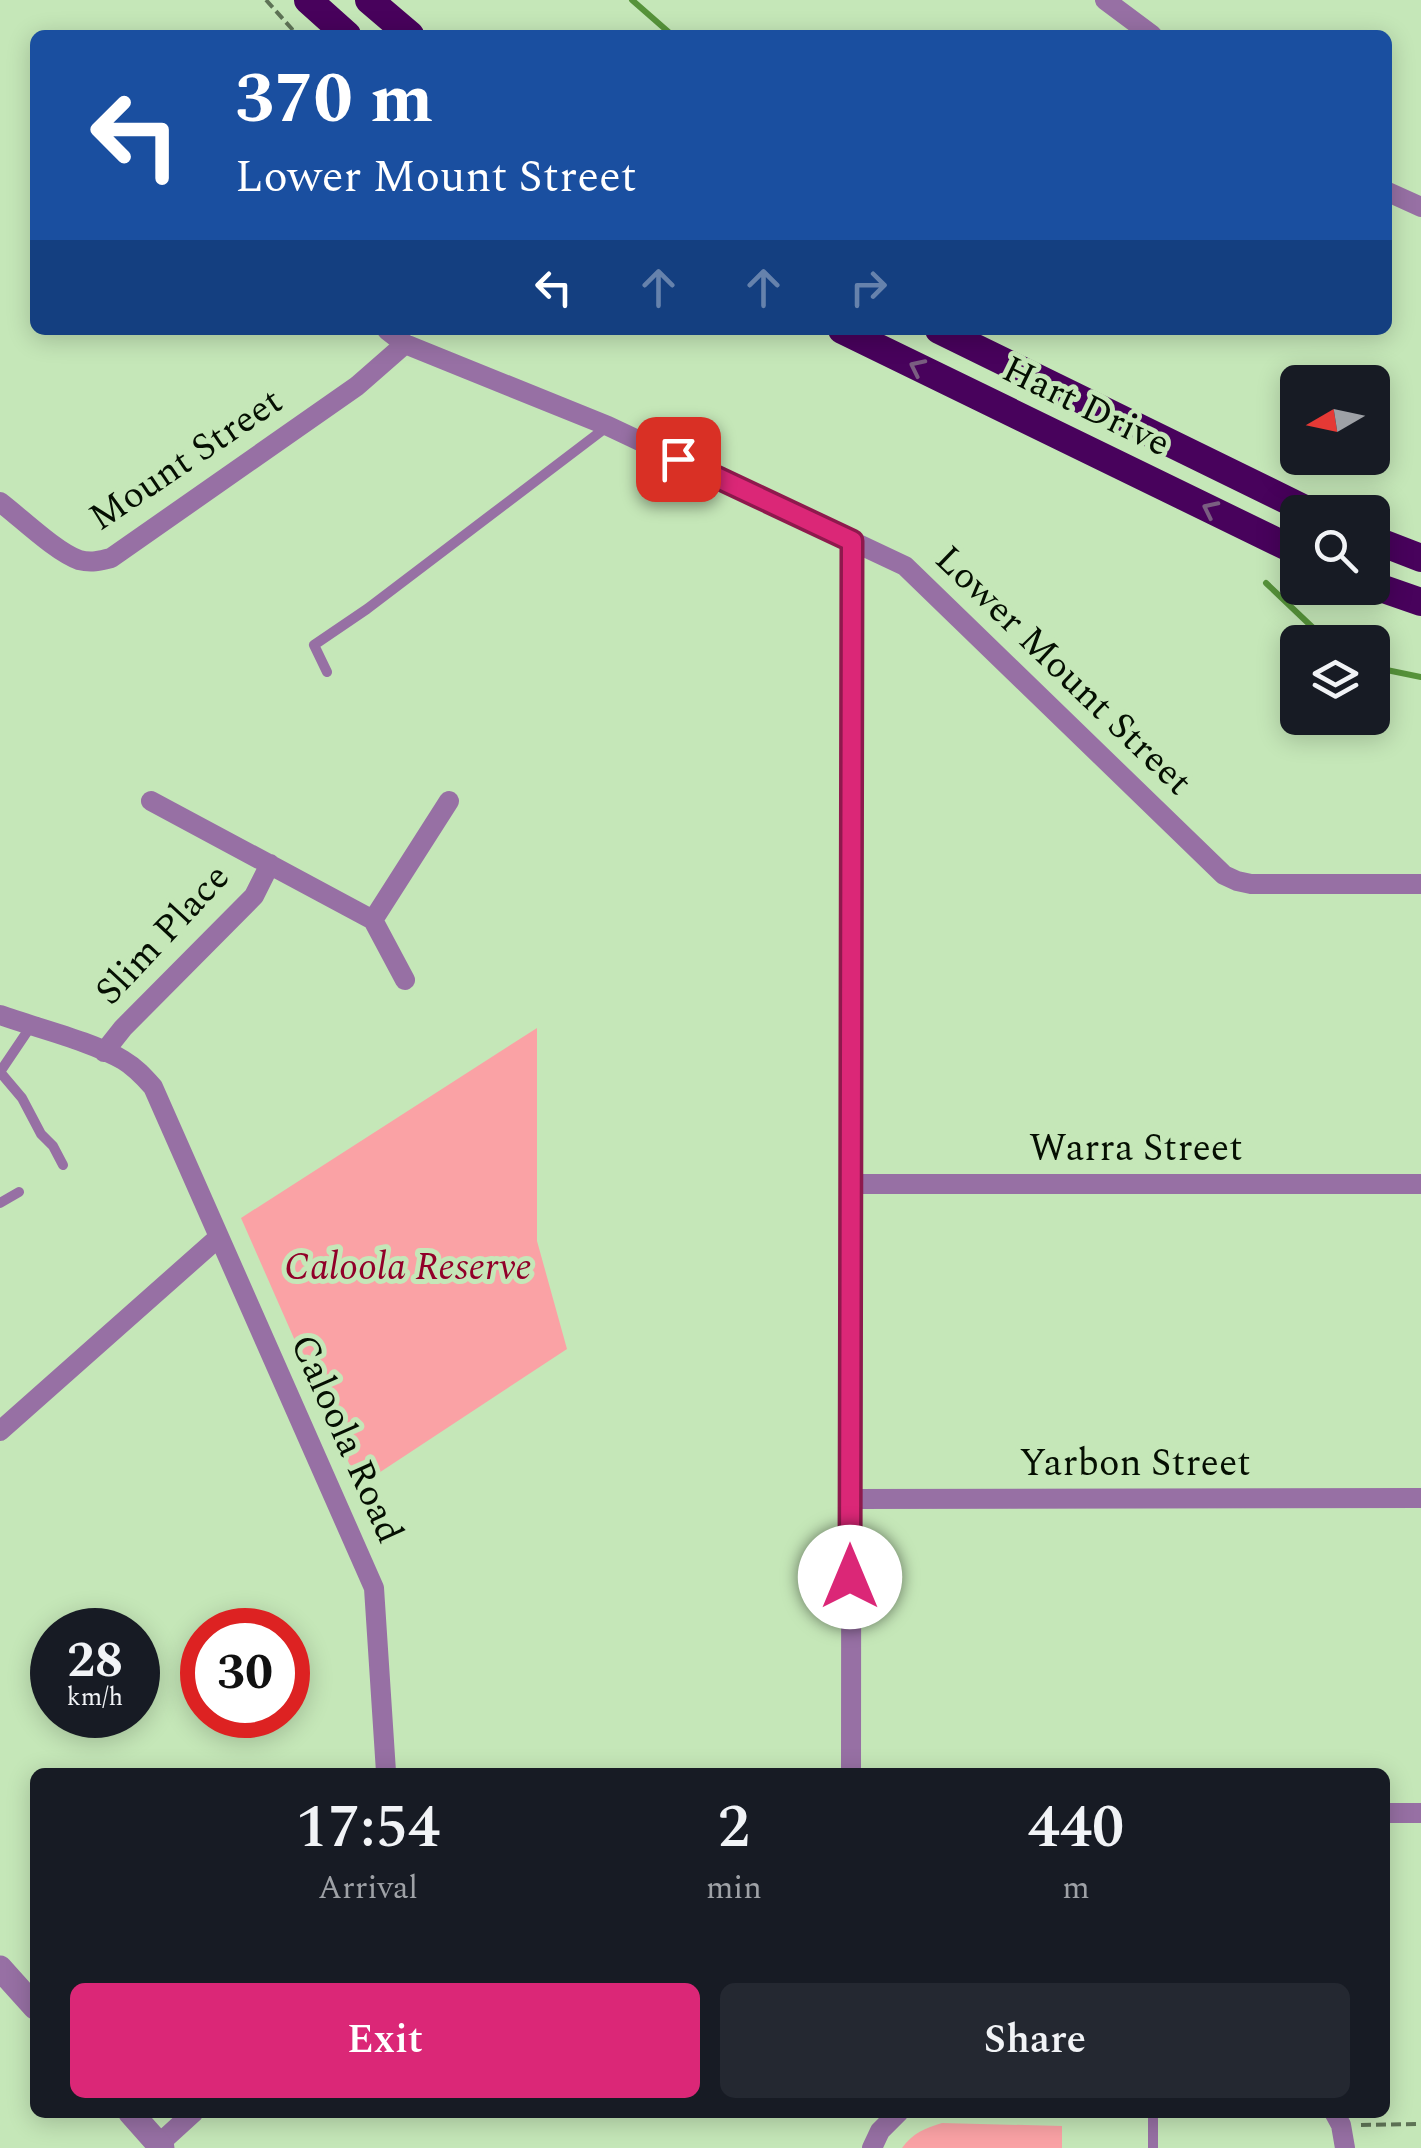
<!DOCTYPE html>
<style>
:root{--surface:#171b24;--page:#242831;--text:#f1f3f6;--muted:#9ea1a6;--accent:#db2777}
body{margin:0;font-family:Spectral,serif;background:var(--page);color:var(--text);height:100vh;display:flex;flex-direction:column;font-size:38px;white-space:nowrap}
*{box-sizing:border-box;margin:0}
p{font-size:32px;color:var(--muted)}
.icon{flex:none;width:55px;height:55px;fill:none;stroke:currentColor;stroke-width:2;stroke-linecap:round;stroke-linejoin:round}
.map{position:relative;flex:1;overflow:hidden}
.side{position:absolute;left:30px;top:1768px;width:1360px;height:350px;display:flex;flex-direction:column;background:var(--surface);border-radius:15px;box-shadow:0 5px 25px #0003}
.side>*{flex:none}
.guide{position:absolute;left:30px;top:30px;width:1362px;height:305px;border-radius:15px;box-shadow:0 5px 25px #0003;background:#1a4fa0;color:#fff;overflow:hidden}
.needle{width:65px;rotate:261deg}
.fabs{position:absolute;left:1280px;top:365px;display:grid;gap:20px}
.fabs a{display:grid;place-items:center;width:110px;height:110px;border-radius:15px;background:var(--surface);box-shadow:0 5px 25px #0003;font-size:50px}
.speed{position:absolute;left:30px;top:1608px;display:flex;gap:20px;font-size:50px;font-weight:700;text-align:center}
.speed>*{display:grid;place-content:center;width:130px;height:130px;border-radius:50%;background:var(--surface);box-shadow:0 5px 25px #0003;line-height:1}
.speed small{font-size:25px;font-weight:400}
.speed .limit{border:15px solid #d22;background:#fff;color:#111}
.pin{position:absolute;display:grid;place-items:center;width:85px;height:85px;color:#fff;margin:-42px;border-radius:20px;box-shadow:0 5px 15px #0006}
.me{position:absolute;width:110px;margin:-55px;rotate:0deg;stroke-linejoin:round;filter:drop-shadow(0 0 8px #0008)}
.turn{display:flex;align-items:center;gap:35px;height:210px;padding:0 40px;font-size:45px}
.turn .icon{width:130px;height:130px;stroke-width:2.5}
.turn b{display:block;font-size:70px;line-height:85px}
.lanes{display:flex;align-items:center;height:95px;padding:0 40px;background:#0003;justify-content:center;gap:50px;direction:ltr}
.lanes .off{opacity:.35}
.eta{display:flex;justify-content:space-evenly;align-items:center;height:170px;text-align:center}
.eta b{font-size:60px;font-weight:600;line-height:70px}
.cta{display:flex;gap:20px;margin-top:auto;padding:20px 40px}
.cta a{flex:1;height:115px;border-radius:15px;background:var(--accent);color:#fff;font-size:40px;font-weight:600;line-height:115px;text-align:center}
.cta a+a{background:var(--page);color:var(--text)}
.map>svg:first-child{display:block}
.green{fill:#faa2a5}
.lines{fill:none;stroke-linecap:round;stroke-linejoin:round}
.stream{stroke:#56933a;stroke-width:6}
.path{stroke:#5e7356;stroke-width:4;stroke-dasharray:10 5;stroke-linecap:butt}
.service{stroke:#9770a4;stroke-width:10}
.minor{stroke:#9770a4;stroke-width:20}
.tertiary{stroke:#9770a4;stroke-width:25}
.trunk{stroke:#48025c;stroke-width:28}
.oneway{stroke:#7a5e81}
.route-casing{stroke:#8e194d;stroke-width:25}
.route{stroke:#db2777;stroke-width:18}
.labels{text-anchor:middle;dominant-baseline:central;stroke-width:10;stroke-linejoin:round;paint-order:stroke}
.street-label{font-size:38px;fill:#050f02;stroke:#c5e7b8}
.park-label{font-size:38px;font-style:italic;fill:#910029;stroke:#c5e7b8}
</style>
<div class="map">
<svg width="1421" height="2148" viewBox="0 0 1421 2148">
<rect width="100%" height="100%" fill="#c5e7b8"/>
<path class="green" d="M537,1028V1241L567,1349L359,1486L241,1218Z
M942,2123L1062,2126V2148H902C913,2133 925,2128 942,2123Z"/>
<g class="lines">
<path class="stream" d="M632,0L672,35
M1266,583L1328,642
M1372,667L1421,677"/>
<path class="path" d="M266,0L292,29L294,35
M1361,2125L1421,2124"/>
<path class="service" d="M327,672L314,645L367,609L608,426
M31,1026L0,1072L22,1098L41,1134L53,1146L63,1165
M0,1203L19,1192
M1153,2112V2148"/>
<path class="minor" d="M1105,0L1152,35
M1388,192L1421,207
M387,330L405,344L608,426L905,566L1224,875L1237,881L1251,884H1421
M0,502C21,518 56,552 79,560C91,563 100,561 111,558L357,386L405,344
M151,801L373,920L405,980
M373,920L449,801
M0,1015C36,1028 91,1041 123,1060C135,1067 144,1077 153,1087L374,1588L386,1772
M104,1052L123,1028L254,896L270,864
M850,1184H1421
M0,1431L219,1237
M850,1499L1421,1498
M851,1772L852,541
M1385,1813H1421
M1334,2112L1341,2125L1345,2148
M159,2144L194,2112
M872,2148L880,2131L899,2112"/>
<path class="tertiary" d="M0,1968L35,2007
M130,2112L162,2148"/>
<path class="trunk" d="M308,0L347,35
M369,0L410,35
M842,330L1298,552
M939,330L1311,512
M1372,539L1421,558
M1372,585L1421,602"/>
</g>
<defs><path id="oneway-chevron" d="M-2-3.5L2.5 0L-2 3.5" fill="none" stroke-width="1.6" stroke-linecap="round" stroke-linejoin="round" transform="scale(2.5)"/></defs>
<g class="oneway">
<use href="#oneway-chevron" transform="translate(917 367) rotate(-154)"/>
<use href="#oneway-chevron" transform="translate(1210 509) rotate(-154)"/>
</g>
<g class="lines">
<g class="route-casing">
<path id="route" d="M678,459L852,541L850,1577"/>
</g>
<use href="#route" class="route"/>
</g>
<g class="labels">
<g class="street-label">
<text transform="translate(1086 407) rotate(26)">Hart Drive</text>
<text transform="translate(186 460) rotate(-34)">Mount Street</text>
<text transform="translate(1063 671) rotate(44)">Lower Mount Street</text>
<text transform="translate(163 935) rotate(-47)">Slim Place</text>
<text x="1136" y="1149">Warra Street</text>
<text transform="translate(346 1439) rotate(66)">Caloola Road</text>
<text x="1135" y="1464">Yarbon Street</text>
</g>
<g class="park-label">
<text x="408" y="1268">Caloola Reserve</text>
</g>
</g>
</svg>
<div class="fabs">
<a><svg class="needle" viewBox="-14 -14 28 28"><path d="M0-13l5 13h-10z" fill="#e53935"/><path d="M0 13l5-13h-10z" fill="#9ea1a6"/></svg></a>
<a><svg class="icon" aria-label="search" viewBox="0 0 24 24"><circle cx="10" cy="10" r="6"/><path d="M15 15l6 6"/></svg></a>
<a><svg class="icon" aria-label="layers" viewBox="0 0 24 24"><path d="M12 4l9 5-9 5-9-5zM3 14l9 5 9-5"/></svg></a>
</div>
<div class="speed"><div>28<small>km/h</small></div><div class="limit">30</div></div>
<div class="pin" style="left:678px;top:459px;background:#d93025"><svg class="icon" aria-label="arrive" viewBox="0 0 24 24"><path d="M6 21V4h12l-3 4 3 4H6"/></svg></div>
<svg class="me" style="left:850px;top:1577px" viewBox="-20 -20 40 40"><circle r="19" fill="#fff"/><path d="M0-13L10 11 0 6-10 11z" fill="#db2777"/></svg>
<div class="guide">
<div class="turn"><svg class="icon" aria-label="left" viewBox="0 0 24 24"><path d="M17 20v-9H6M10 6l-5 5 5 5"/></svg><div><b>370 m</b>Lower Mount Street</div></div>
<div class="lanes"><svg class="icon" aria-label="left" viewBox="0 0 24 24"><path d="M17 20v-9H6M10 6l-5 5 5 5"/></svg><svg class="icon off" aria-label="ahead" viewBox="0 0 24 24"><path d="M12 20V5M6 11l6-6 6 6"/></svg><svg class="icon off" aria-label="ahead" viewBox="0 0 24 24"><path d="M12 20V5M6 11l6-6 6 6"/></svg><svg class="icon off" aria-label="right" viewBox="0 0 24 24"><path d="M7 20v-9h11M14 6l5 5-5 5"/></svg></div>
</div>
<section class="side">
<div class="eta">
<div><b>17:54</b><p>Arrival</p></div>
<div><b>2</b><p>min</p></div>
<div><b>440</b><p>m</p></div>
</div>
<div class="cta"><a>Exit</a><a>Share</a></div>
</section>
</div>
